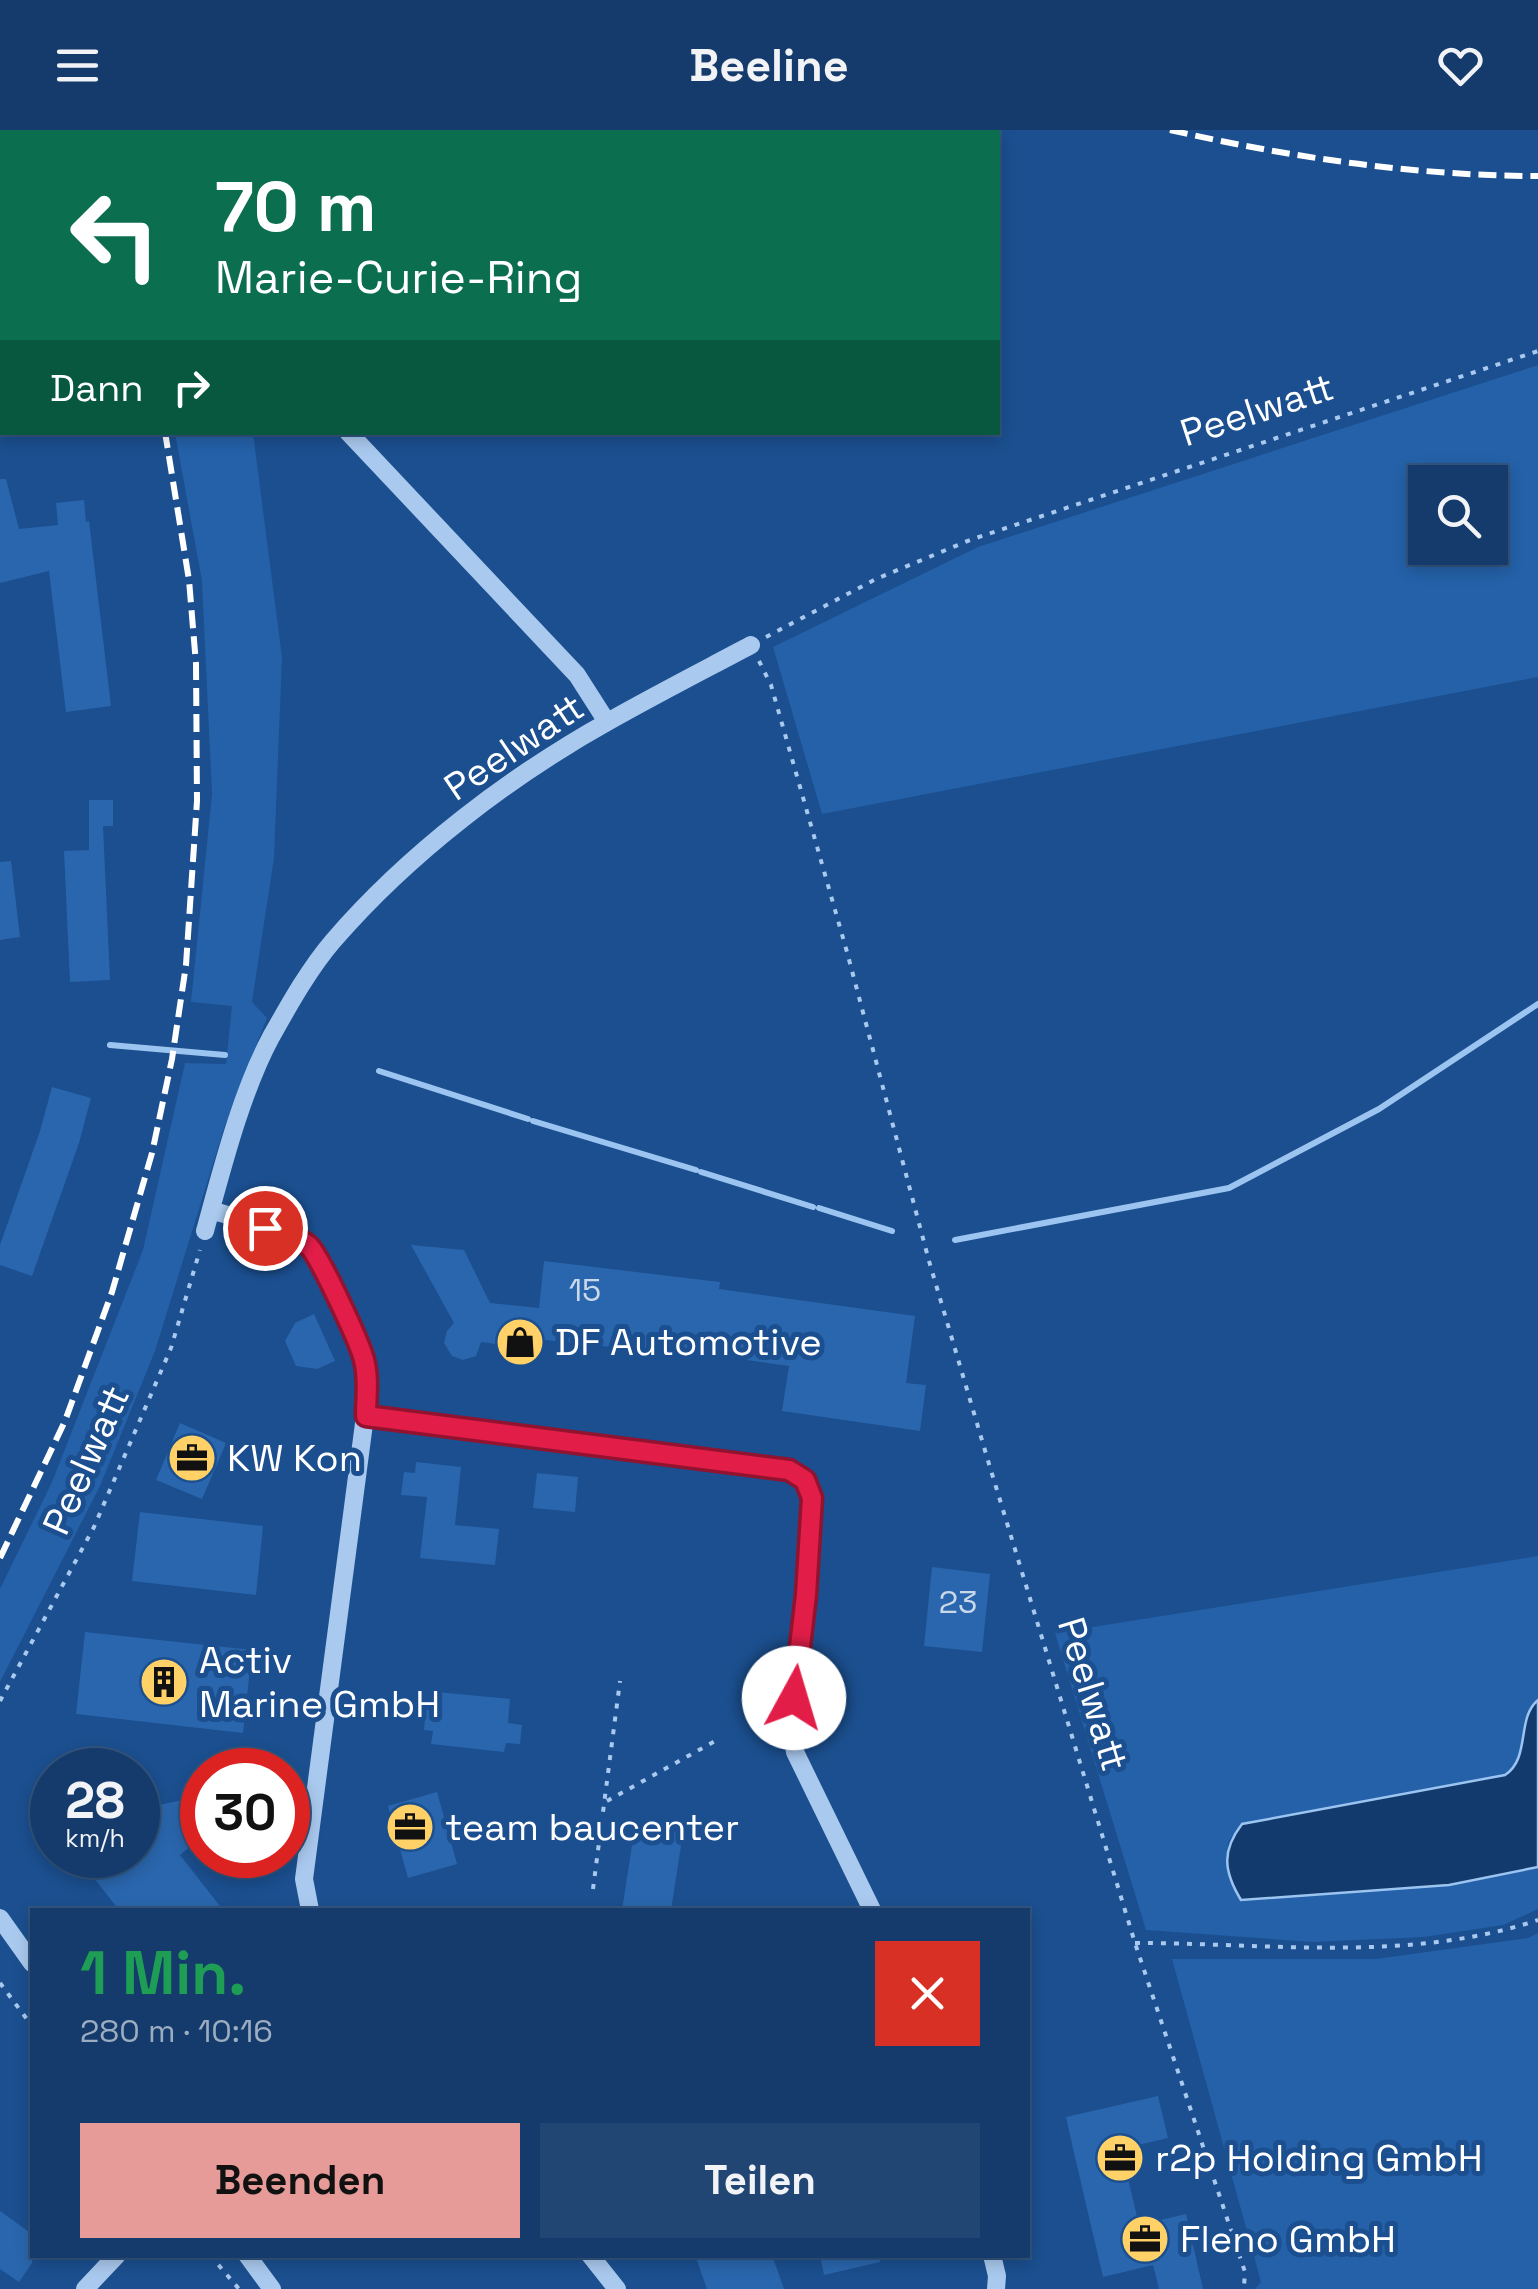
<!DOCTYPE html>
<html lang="de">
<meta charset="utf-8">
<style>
:root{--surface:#143b6b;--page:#214673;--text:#f1f3f6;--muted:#9dadc1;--line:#33557e;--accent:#e69b98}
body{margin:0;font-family:"Space Grotesk",sans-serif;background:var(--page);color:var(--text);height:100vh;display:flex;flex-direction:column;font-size:38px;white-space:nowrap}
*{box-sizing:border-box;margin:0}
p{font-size:32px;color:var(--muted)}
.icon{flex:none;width:55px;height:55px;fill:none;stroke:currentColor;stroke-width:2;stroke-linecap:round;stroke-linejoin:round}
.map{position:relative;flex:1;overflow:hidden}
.details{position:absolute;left:30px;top:1778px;width:1000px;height:350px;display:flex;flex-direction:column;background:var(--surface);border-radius:0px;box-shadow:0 5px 15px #0003,0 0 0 2px var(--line)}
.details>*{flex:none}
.guide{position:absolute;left:0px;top:0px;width:1000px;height:305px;box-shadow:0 5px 15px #0003,0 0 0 2px var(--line);background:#0b6e4f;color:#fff;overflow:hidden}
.tools{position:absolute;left:1408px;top:335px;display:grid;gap:20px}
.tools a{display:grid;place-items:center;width:100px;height:100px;border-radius:0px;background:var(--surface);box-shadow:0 5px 15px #0003,0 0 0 2px var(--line);font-size:50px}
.speed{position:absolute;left:30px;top:1618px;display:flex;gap:20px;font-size:50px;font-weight:700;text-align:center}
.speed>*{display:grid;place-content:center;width:130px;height:130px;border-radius:50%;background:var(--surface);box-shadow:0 5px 15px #0003,0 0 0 2px var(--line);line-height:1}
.speed small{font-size:25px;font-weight:400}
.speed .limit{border:15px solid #d22;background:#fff;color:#111}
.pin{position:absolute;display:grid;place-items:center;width:85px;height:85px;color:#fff;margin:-42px;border:5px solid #fff;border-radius:50%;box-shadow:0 2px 10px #0007}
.me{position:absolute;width:110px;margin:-55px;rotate:6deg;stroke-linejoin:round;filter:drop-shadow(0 0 8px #0008)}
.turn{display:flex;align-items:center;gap:35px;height:210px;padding:0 50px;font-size:45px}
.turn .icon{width:130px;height:130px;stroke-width:2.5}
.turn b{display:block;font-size:70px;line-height:85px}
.then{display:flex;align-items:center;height:95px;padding:0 50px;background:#0003;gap:20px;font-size:38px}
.round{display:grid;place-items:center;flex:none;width:105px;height:105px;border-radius:0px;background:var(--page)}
.headline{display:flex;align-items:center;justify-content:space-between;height:170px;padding:0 50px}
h1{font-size:60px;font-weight:800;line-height:75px;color:#1e9e55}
.cta{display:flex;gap:20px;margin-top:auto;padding:20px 50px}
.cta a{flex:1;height:115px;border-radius:0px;background:var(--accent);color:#111;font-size:40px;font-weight:800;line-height:115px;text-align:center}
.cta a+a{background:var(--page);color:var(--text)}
header{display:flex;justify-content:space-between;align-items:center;height:130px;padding:0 50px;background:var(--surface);font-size:45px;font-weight:800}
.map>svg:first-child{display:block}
.green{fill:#2461a8;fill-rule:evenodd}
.water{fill:#123a6d;stroke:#9cc4f0;stroke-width:2.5}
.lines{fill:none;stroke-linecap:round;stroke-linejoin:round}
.stream{stroke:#9cc4f0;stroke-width:6}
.building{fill:#2a66ad}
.path{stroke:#a9c9ee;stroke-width:4;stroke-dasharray:5 8;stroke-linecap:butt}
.minor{stroke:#a9c9ee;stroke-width:18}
.rail{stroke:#fff;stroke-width:6;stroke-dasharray:18 8;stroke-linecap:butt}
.route-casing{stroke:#92132f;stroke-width:25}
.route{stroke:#e11d48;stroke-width:18}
.labels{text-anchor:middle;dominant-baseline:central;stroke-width:10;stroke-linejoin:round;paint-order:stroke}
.number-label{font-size:32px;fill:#cad9ea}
.street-label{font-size:38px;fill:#fff;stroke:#1b4f8f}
.poi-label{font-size:38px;fill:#fff;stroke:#1b4f8f;text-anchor:start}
</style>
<header><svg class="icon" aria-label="menu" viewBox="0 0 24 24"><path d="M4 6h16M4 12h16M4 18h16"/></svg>Beeline<svg class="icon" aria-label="heart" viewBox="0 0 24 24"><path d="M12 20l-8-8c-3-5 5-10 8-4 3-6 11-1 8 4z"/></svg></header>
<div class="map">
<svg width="1538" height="2159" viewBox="0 0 1538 2159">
<rect width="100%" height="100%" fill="#1b4f8f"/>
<path class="green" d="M1538,235V547L822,684L773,517L978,417ZM1425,352H1490V418H1425Z
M175,303H253L282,527L274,728L252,872L267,888L225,995L155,1221L100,1356L0,1552V1459L52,1352L143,1120L185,933L226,934L232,876L191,872L212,664L202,451Z
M1538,1426V1570C1516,1589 1531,1628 1505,1646L1242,1694L1228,1712L1229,1750L1449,1755L1538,1737V1779L1503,1795L1424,1807L1312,1812L1146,1800L1055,1503Z
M1538,1803V2159H1255L1261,2152L1172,1829H1376L1528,1808Z"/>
<path class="water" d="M1538,1570V1737L1449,1755L1241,1770C1224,1742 1221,1721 1242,1694L1505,1645C1531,1628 1516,1588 1538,1570Z"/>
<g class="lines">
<path class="stream" d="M110,915L225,925
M379,941L528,989
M533,991L696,1040
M701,1042L813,1077
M819,1078L892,1101
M955,1110L1229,1058L1379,979L1538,874"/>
</g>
<path class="building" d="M0,349H6L19,399L58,395L56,373L84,370L86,392L89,391L111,576L66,582L49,441L0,453Z
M89,670H113V696H103L110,850L70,852L64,721L89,720Z
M11,731L20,807L0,810V732Z
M52,957L91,968L79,1013L32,1146L0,1135V1115L40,1001Z
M411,1115L464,1120L490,1173L539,1178L544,1131L720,1152L719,1159L915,1186L906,1253L926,1255L920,1301L782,1281L789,1236L712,1225V1228L537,1209L536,1219L481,1212L476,1226L463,1230L452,1226L444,1213L447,1201L454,1193Z
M314,1184L335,1231L317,1239L296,1236L285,1211L295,1193Z
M180,1293L226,1313L202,1369L156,1350Z
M416,1332L461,1337L455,1395L499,1399L495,1435L420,1428L427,1367L401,1365L404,1342L415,1343Z
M537,1343L578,1347L575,1382L533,1378Z
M140,1382L263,1396L256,1465L132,1451Z
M932,1437L990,1444L982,1522L924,1516Z
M85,1502L252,1520L243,1603L76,1584Z
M437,1562L510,1569L508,1593L522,1595L520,1614L506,1613L504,1622L431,1614L433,1601L424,1600L426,1578L435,1579Z
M437,1662L457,1734L408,1748L388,1676Z
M202,1666V1705L185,1708L191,1716L180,1725L223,1780H119L76,1725H138V1682L144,1678Z
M635,1696L683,1703L671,1780H622Z
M1158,1966L1168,2008L1121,2019L1139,2095L1186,2084L1203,2159H1159L1153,2135L1103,2147L1074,2023L1066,1987Z
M0,2081L32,2104V2133L19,2152L0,2139Z
M695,2125H772L784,2159H707Z
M820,2125H879L880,2132L824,2145Z"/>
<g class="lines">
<path class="path" d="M396,2L398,0
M766,507L876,449L970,410L1538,221
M759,531L771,555L847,822L929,1131L989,1334L1135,1813L1245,2142L1244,2156
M0,1571L94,1397L171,1218L200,1120
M607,1671L717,1610
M593,1759L620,1551
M1135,1813C1269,1813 1409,1833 1538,1790
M0,1853L32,1896
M210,2125L239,2159"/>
<path class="minor" d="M136,0L138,2
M348,302L577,545L607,592
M211,1080C238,1089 284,1098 305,1114C321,1126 360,1211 365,1231C368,1249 366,1268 365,1286L304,1749L310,1780
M205,1101C222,1039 241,963 271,907C289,875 309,839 333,811C408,724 510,646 611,590C657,564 704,540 751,515
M365,1286L789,1340L805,1350L812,1368L806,1465L791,1598L795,1622L872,1780
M0,1788L32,1833
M247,2125L272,2159
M590,2125L617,2159
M992,2125L997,2146L996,2159
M85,2159L117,2125"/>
<path class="rail" d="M81,0L82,2
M1170,0C1288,27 1416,46 1538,46
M0,1428L65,1291L112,1162L152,1023L172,929L186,835L197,671L196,534L189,450L165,302"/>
</g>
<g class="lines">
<g class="route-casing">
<path id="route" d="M265,1098C280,1102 297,1106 309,1116C320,1127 360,1213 364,1230C369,1248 366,1268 366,1286L789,1340L805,1350L812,1368L806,1465L794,1568"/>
</g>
<use href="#route" class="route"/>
</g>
<defs>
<g id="shop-disc" transform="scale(2.5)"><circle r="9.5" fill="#ffd166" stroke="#1b4f8f"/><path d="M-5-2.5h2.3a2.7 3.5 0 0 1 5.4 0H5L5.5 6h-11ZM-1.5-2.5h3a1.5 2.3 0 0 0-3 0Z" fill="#111"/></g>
<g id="office-disc" transform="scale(2.5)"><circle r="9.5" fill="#ffd166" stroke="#1b4f8f"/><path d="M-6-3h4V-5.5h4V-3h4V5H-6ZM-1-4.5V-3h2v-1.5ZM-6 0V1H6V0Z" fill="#111"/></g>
<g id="building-disc" transform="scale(2.5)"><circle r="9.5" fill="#ffd166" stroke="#1b4f8f"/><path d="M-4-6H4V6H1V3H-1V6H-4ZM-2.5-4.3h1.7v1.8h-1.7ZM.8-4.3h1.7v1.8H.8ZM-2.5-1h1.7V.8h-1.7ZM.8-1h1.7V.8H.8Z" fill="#111"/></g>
</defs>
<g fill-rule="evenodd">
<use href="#shop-disc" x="520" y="1212"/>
<use href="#office-disc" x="192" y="1328"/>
<use href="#building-disc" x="164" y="1552"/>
<use href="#office-disc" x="410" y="1697"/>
<use href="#office-disc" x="1120" y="2028"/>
<use href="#office-disc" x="1145" y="2109"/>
</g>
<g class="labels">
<g class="number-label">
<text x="585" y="1160">15</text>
<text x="958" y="1472">23</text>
</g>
<g class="street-label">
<text transform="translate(1257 280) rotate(-18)">Peelwatt</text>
<text transform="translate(514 617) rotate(-34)">Peelwatt</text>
<text transform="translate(86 1330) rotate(-66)">Peelwatt</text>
<text transform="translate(1093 1564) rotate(73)">Peelwatt</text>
</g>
<g class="poi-label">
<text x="555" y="1212">DF Automotive</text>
<text x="227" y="1328">KW Kon</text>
<text x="199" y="1530">Activ<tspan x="199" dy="44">Marine GmbH</tspan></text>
<text x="445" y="1697">team baucenter</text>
<text x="1155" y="2028">r2p Holding GmbH</text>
<text x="1180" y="2109">Fleno GmbH</text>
</g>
</g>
</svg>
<div class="tools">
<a><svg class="icon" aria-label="search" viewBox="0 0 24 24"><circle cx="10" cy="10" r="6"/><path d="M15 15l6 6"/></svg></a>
</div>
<div class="speed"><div>28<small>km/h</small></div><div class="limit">30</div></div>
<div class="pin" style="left:265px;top:1098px;background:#d93025"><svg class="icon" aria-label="arrive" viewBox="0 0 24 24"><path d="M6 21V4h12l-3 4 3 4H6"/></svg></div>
<svg class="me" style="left:794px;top:1568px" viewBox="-20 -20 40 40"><circle r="19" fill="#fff"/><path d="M0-13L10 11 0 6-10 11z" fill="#e11d48"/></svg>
<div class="guide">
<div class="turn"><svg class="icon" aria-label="left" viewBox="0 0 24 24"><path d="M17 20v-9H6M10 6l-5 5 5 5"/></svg><div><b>70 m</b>Marie-Curie-Ring</div></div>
<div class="then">Dann<svg class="icon" aria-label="right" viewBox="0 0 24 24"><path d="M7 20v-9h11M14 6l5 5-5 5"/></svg></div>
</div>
<section class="details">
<div class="headline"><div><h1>1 Min.</h1><p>280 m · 10:16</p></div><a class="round" style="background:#d93025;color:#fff"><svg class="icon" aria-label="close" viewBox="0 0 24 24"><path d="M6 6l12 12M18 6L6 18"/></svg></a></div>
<div class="cta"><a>Beenden</a><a>Teilen</a></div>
</section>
</div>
